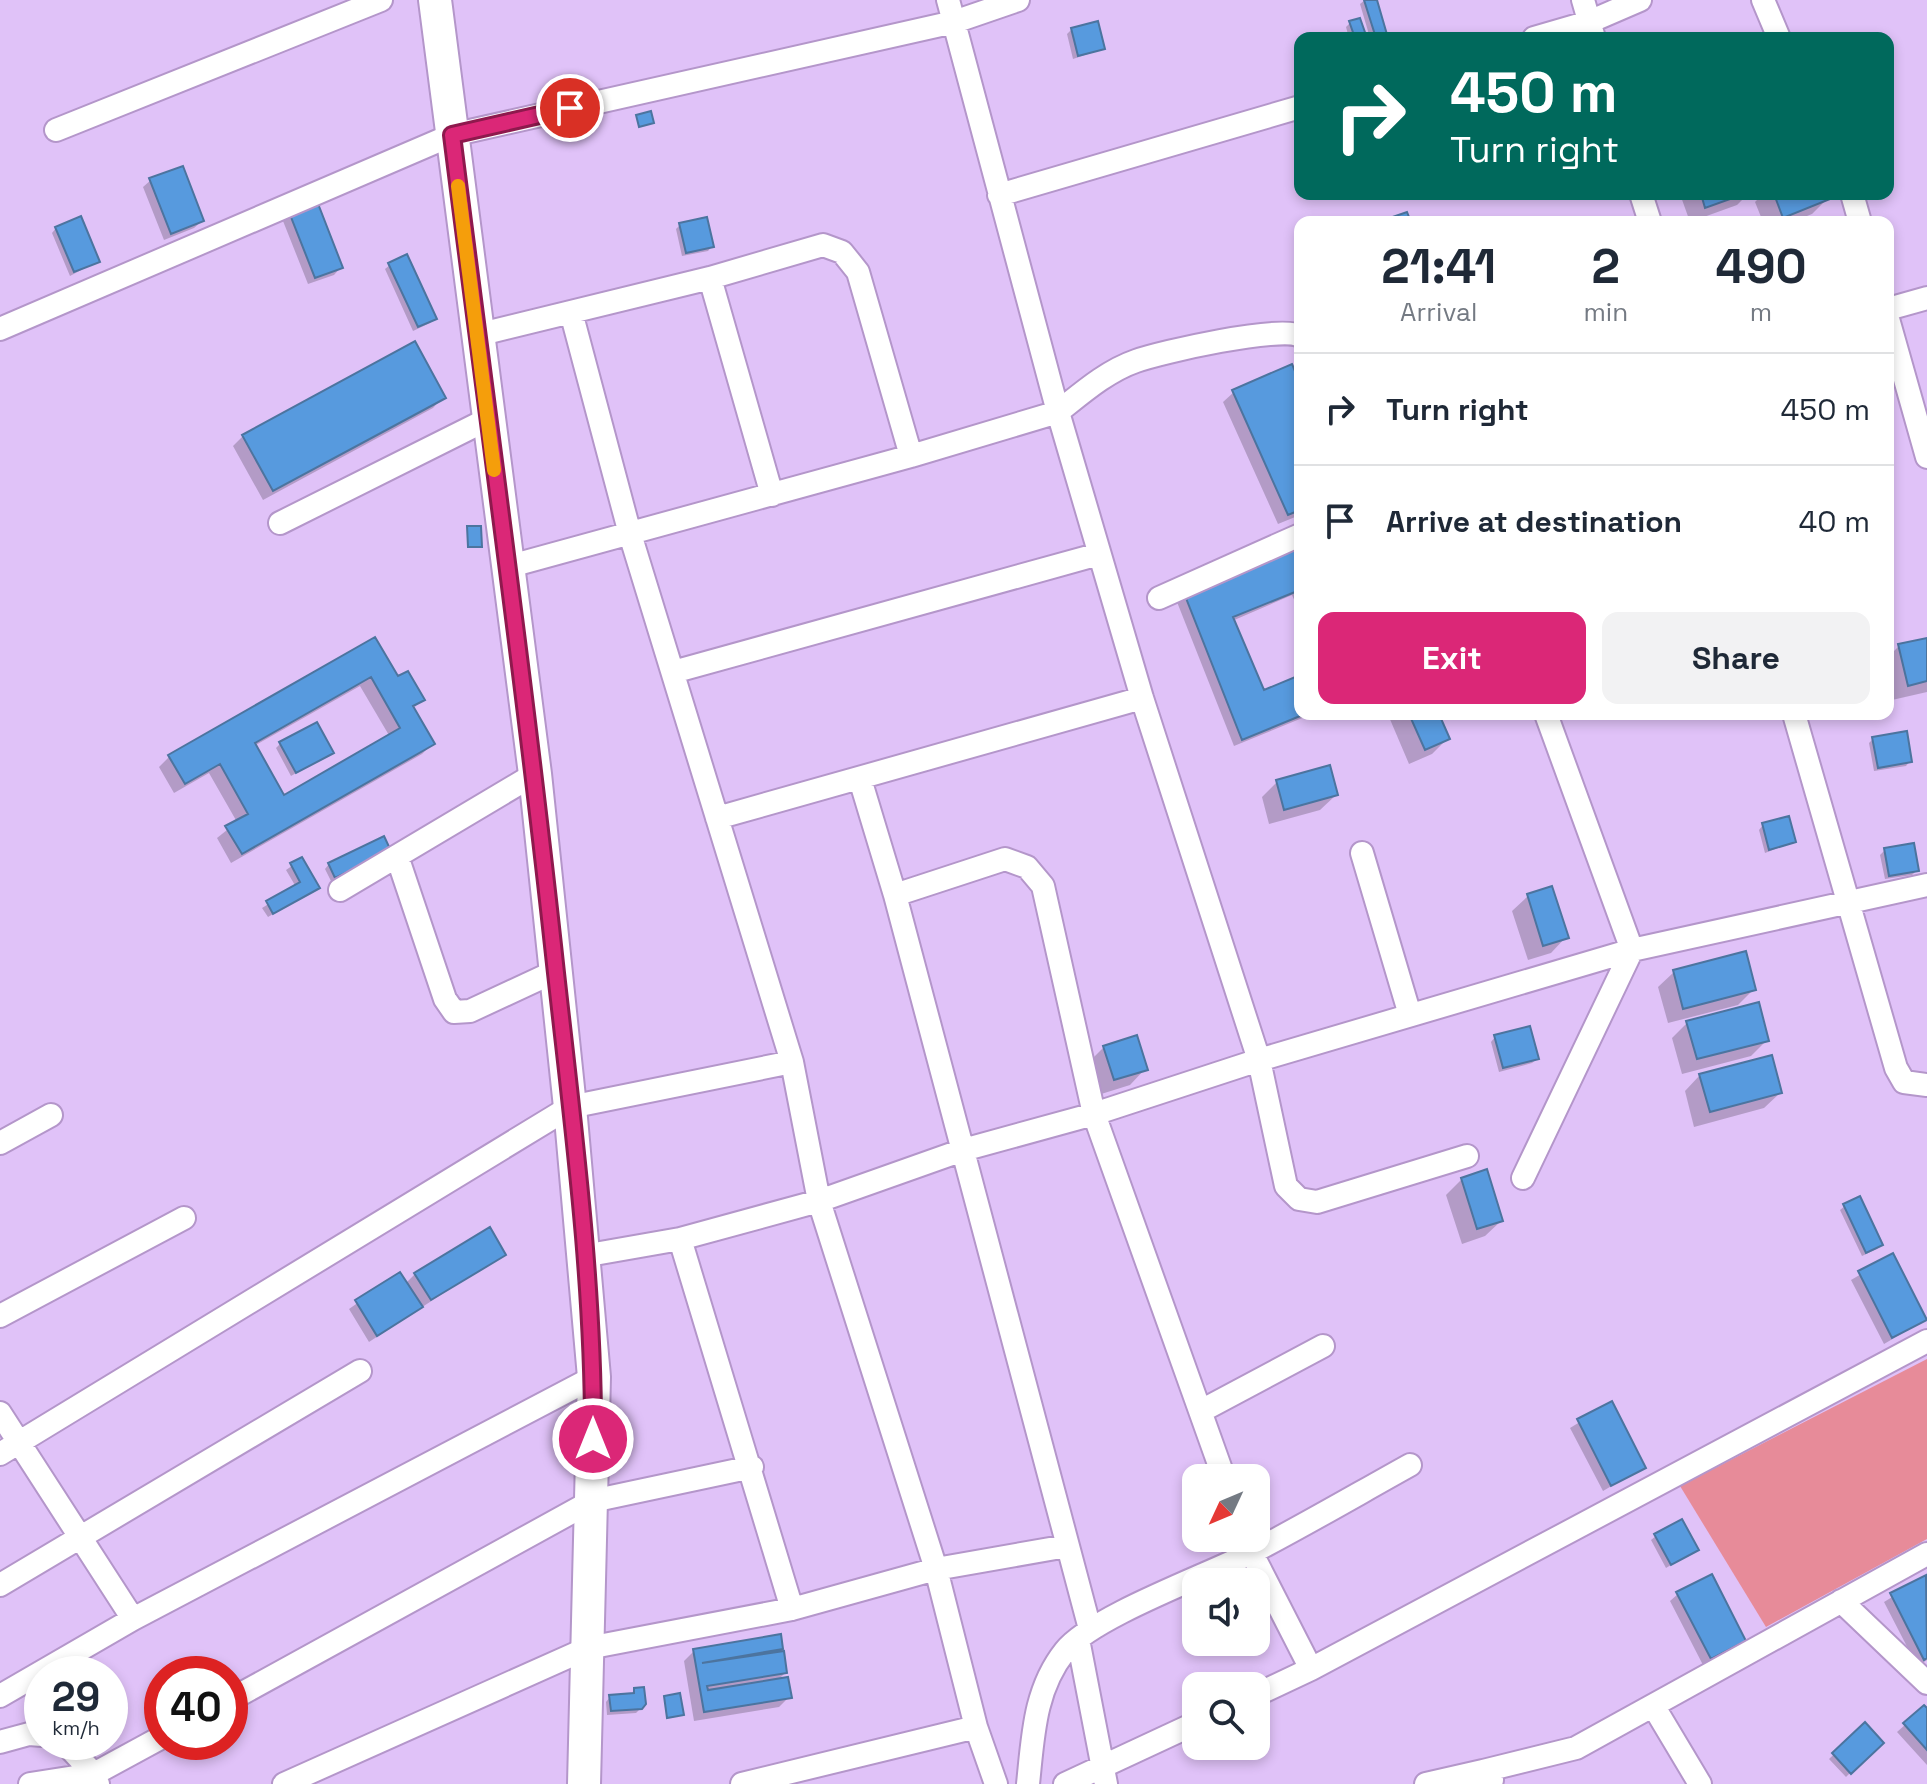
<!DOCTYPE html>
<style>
:root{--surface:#fff;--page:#f2f2f3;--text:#1f2937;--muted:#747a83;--line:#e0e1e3;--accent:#db2777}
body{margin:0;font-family:"Space Grotesk",sans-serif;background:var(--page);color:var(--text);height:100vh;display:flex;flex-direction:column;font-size:30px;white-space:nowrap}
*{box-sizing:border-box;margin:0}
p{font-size:26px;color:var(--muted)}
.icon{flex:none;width:44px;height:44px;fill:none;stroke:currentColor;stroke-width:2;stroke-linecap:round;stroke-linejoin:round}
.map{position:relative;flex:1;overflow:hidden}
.panel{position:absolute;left:1294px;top:216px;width:600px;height:504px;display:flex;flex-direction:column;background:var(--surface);border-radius:16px;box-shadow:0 4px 12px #0003}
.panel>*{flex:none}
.top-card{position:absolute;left:1294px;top:32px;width:600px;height:168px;border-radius:16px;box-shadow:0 4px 12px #0003;background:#00695c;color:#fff;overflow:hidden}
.needle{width:52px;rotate:226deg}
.tools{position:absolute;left:1182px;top:1464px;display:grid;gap:16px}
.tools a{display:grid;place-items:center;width:88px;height:88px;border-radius:16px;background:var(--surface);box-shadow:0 4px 12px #0003;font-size:40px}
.speed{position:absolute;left:24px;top:1656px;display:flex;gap:16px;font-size:40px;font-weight:700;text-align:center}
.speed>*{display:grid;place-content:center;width:104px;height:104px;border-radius:50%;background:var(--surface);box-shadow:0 4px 12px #0003;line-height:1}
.speed small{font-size:20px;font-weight:400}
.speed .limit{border:12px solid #d22;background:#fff;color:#111}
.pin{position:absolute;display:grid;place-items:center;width:68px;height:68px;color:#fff;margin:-34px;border:4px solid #fff;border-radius:50%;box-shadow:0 2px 8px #0007}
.me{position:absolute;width:88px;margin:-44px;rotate:0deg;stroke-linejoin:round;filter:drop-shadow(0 0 6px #0008)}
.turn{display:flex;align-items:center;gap:28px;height:168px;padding:0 24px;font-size:36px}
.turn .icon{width:104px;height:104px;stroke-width:2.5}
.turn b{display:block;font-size:56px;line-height:68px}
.eta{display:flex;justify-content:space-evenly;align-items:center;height:136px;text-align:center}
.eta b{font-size:48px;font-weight:600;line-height:56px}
.button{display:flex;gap:16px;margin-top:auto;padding:16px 24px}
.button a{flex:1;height:92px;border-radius:16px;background:var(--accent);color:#fff;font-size:32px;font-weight:600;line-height:92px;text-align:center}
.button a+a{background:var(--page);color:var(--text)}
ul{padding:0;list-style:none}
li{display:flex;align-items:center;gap:24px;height:112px;padding:0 24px;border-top:2px solid var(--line)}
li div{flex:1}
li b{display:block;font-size:30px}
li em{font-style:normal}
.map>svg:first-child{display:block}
.green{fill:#e78b99}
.shadow{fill:#0003;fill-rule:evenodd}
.building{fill:#579ade;stroke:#4c749f;stroke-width:2;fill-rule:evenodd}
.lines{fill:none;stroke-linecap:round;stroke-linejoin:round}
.street-casing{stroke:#b496ca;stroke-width:26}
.secondary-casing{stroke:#b496ca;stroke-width:36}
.street{stroke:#fff;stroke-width:22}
.secondary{stroke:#fff;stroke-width:32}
.route-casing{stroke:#8e194d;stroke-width:20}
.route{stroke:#db2777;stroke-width:14}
.slow{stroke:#f59e0b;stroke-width:14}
</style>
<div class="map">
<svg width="1927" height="1784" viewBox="0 0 1927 1784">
<rect width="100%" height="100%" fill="#e0c2f8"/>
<path class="green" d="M1927,1359V1539L1766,1627L1680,1486Z"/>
<path class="shadow" d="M1365,0H1375L1386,38H1370L1360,4Z
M1350,23L1365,38H1349L1346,27Z
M1072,29L1103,49L1073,59L1067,34Z
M151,180L202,221L194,228L164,240L143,187Z
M1680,194H1748L1737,205L1690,222Z
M1763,194H1825L1827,199L1812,214L1792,222H1763L1755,202Z
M290,213L341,267L334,275L308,284L283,221Z
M680,225L712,246L708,251L682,256L676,229Z
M56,228L98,261L70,276L52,233Z
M390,265L435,319L430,323L413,331L385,269Z
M1300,387V515L1278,524L1223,402L1234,392Z
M443,397L433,408L263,500L233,446L243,436Z
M467,528L480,546L478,548H467Z
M1300,543V613L1292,595L1232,621L1263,693L1300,677V714H1312L1234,746L1177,602L1185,595Z
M374,640L397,679L422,699L413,709L432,744L422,754L231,863L217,838L237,822L209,773L174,793L159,767L169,757ZM360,686L390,737L283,798L254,746Z
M1927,640V692L1892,700L1888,657L1899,646Z
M1392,714H1436L1447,739L1432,754L1409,764L1389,717Z
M1873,739L1910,761L1906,766L1874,771L1869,743Z
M280,744L332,752L291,776L276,748Z
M1277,782L1336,795L1320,810L1269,824L1262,797Z
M1763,825L1794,842L1765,853L1759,830Z
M1885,850L1917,870L1912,875L1885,879L1880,855Z
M384,855L331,881L325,869L329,864Z
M302,859L317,888L268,917L262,908L296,887L286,870Z
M1528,896L1566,937L1551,953L1528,960L1512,911Z
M1674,972L1754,989L1738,1005L1668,1023L1658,987Z
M1687,1023L1767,1040L1751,1056L1682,1074L1672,1038Z
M1495,1037L1537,1059L1532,1063L1499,1072L1491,1042Z
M1104,1047L1145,1069L1130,1085L1098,1095L1088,1063Z
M1700,1075L1780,1093L1764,1108L1694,1127L1685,1091Z
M1462,1179L1501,1221L1485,1236L1462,1244L1446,1195Z
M1845,1206L1881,1245L1877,1249L1862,1256L1840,1210Z
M503,1254L369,1342L349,1309L399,1274L405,1284L415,1274Z
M1892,1256L1925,1320L1884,1344L1851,1280Z
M1611,1403L1644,1467L1603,1491L1570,1428Z
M1656,1536L1696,1550L1666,1568L1651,1540Z
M1925,1577L1927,1660L1917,1666L1884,1602Z
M1678,1594L1744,1640L1703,1665L1670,1601Z
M781,1649L775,1655L785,1673L777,1681L789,1697L779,1707L694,1721L684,1661L694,1651Z
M635,1690L641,1708L636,1713L607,1715L606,1702L610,1697L630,1694Z
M1924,1708L1927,1711V1765L1897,1732Z
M1865,1725L1881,1742L1846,1777L1829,1759Z"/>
<path class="building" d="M1364,0H1377L1388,38H1376Z
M1360,18L1367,38H1355L1349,21Z
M1098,21L1105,49L1078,56L1071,28Z
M651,111L654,123L639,127L636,115Z
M183,166L204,221L171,234L149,178Z
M1701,194H1744L1705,208Z
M1774,194H1827L1830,199L1783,218Z
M317,201L343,268L315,278L289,212Z
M1407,212L1411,222H1378Z
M81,216L100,262L74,272L55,227Z
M707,217L714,247L686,253L679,223Z
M407,254L437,319L418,327L388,263Z
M415,341L446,398L273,491L242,435Z
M1292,364L1300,383V510L1288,515L1232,390Z
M467,526H481L482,547H468Z
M1300,541V590L1233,617L1264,690L1300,675V714H1305L1242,740L1184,593Z
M375,637L398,676L408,671L425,700L413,706L435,744L242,854L225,826L248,814L220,764L185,784L168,755ZM371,677L400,728L284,795L255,743Z
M1927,638V681L1908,686L1898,644Z
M1409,714H1439L1450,739L1425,750Z
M317,722L334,753L296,773L279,742Z
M1907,731L1912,762L1878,768L1872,737Z
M1330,765L1338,795L1284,810L1276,780Z
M1789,816L1796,842L1769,850L1762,823Z
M384,836L391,851L335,878L328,863Z
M1914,843L1919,871L1889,876L1884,848Z
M302,857L320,888L273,914L266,901L300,882L290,863Z
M1552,886L1569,938L1543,946L1527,894Z
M1746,951L1756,990L1683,1009L1673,970Z
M1759,1002L1769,1041L1697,1059L1686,1021Z
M1530,1026L1539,1059L1503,1068L1494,1035Z
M1137,1035L1148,1070L1114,1080L1103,1046Z
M1772,1055L1782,1093L1710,1112L1699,1074Z
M1487,1169L1503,1221L1477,1229L1461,1178Z
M1860,1196L1883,1245L1866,1253L1843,1204Z
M490,1227L506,1255L431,1300L414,1273Z
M1893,1253L1927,1320L1892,1338L1858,1271Z
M400,1272L423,1307L377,1336L355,1300Z
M1612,1401L1646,1468L1611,1486L1577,1419Z
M1682,1519L1699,1550L1671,1565L1654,1534Z
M1712,1574L1746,1641L1711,1659L1676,1592Z
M1926,1575L1927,1658L1924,1660L1890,1593Z
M781,1634L783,1649L702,1663L784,1651L787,1673L707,1686L708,1690L788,1677L792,1698L704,1712L693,1649Z
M644,1687L646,1704L642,1709L611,1711L609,1695L634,1693V1688Z
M680,1693L684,1715L667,1718L664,1696Z
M1924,1705L1927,1708V1750L1903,1723Z
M1865,1722L1884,1743L1851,1774L1832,1753Z"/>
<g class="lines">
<g class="street-casing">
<path id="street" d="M948,0L1058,412C1082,393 1107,371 1136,361C1161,352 1281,325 1300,336
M1583,0L1594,38
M1763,0L1779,38
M1534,38L1589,22L1640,0
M56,130L381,0
M1641,194L1650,222
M1852,194L1860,222
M999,195L1300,107
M710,278L772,495
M1888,309L1927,298
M571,312L630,534L792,1062L819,1201L936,1569L1067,1546
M1888,319L1927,457
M0,329L452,135L954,22L1018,0
M477,335L710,278L823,245L842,252L858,272L911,456
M280,523L488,419
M507,567L911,456L1058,412L1142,698L1259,1060L1286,1186L1299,1199L1317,1202L1467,1156
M1159,598L1300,535
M673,672L1099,554
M1794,714L1896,1068L1904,1082L1927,1085
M860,779L895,895L1090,1629
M717,818L1142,698
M1362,853L1410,1015
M397,856L445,999L454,1012L470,1011L556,971
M340,890L535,774
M895,895L1005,859L1027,867L1043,886L1094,1114L1224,1478
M0,1143L51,1115
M1523,1178L1632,950L1546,714
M680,1239L792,1609
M583,1256L680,1239L819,1201L963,1150L1094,1114L1259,1060L1632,950L1927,885
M0,1316L184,1218
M1203,1410L1323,1346
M0,1413L133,1619
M0,1454L570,1107L792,1062
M1244,1538L1311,1669
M0,1585L360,1371
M1841,1601L1927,1683
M1078,1639L1106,1784
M1256,1695L1311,1669L1927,1341
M0,1696L133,1619L594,1377
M230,1700L592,1501L752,1467
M1654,1707L1700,1784
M0,1742L29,1734L42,1735
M1483,1771L1576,1748L1927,1554
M30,1784L94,1774L64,1742
M98,1784L94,1774L162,1737
M284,1784L588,1648L792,1609L936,1569L976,1727
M742,1784L976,1727L996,1784
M1028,1784C1033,1737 1034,1690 1065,1651C1092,1617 1205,1576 1249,1554C1303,1526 1356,1495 1410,1465
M1065,1784L1196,1723
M1426,1784L1483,1771L1492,1780"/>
</g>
<g class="secondary-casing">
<path id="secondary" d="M435,0L535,774L570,1107L594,1377L584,1784"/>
</g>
<use href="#street" class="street"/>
<use href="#secondary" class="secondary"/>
</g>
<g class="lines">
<g class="route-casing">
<path id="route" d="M570,108L452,135C487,414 526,693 556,973C573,1126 594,1285 593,1439"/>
</g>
<use href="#route" class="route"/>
<path class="slow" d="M458,186L494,470"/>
</g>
</svg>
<div class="tools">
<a><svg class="needle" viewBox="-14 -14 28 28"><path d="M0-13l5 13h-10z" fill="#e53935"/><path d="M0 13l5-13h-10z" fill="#747a83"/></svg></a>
<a><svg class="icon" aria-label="sound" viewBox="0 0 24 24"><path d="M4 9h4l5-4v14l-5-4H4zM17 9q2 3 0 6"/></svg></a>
<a><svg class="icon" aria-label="search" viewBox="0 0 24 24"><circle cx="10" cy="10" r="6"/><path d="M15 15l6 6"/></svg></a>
</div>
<div class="speed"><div>29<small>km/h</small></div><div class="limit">40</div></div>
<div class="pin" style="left:570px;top:108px;background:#d93025"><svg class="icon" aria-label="arrive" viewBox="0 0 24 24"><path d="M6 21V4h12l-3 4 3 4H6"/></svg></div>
<svg class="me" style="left:593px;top:1439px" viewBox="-20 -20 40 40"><circle r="17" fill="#db2777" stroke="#fff" stroke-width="3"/><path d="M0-11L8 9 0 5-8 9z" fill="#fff"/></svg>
<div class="top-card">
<div class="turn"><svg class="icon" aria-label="right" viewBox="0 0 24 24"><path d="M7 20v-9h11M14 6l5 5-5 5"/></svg><div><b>450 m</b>Turn right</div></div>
</div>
<section class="panel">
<div class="eta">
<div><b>21:41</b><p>Arrival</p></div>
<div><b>2</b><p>min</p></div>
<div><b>490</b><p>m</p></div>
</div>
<ul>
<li><svg class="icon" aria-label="right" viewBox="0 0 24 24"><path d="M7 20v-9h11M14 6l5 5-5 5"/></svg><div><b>Turn right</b></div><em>450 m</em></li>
<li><svg class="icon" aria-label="arrive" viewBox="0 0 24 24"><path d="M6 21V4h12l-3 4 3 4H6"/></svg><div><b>Arrive at destination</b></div><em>40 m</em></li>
</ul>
<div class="button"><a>Exit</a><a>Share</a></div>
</section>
</div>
